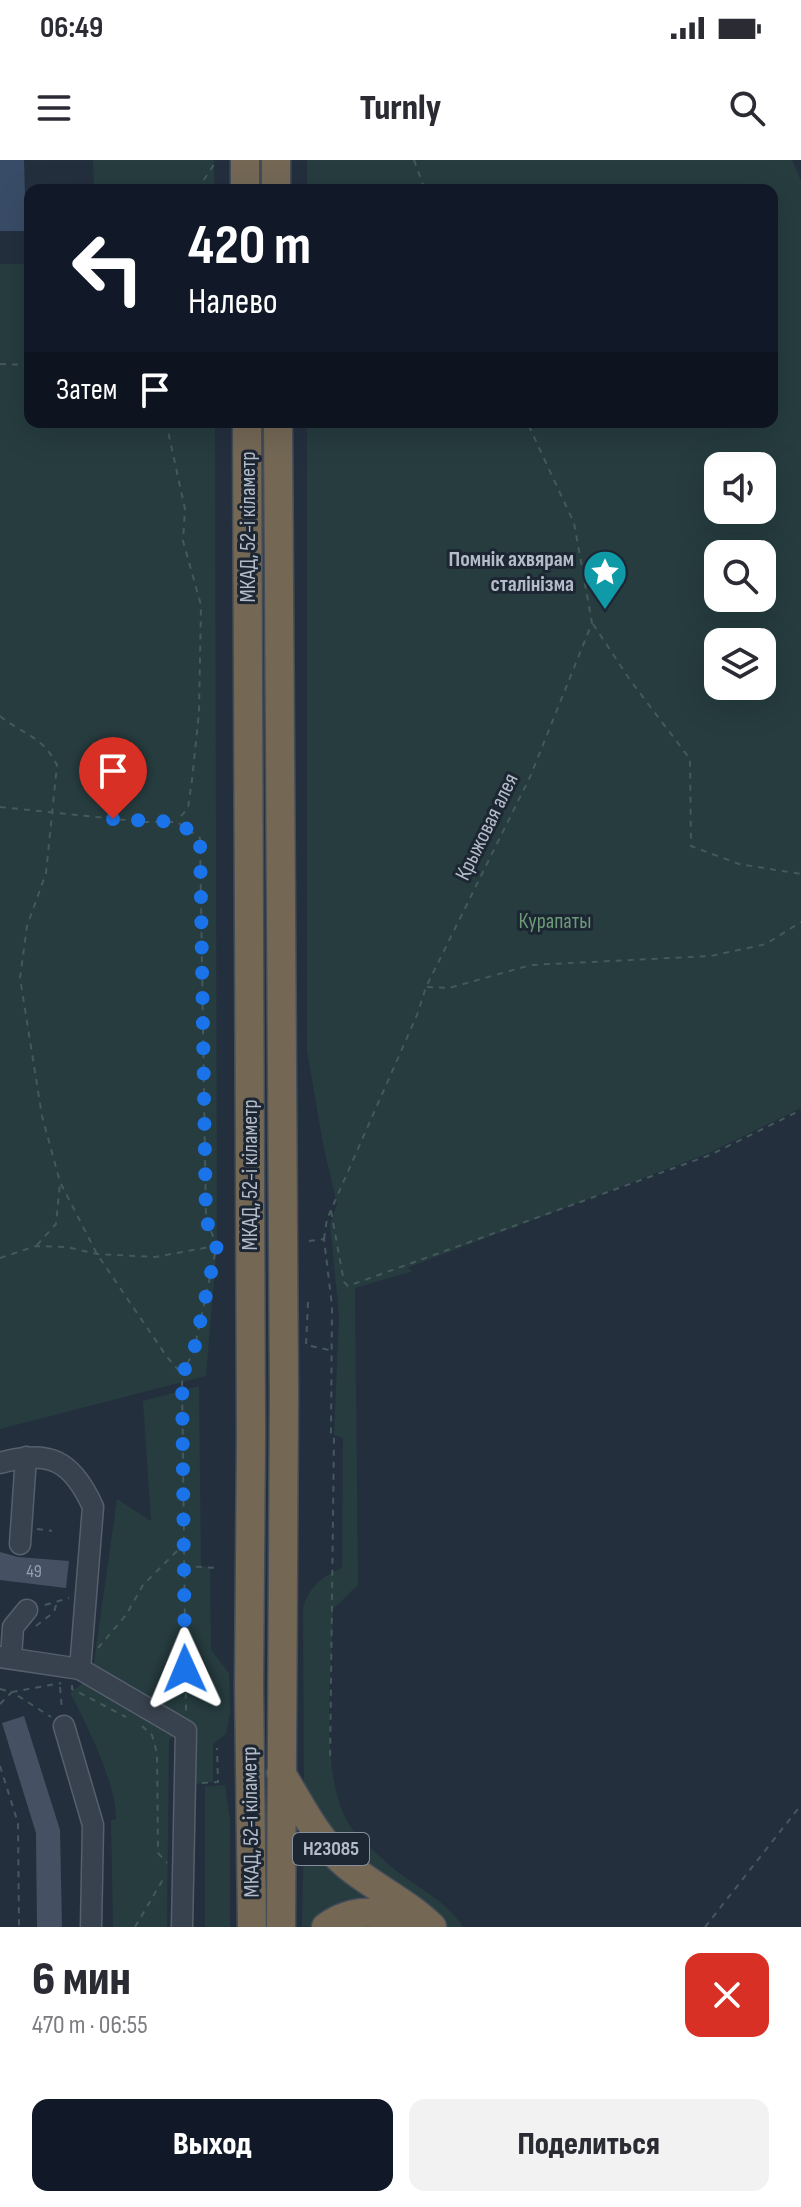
<!DOCTYPE html>
<html lang="ru">
<meta charset="utf-8">
<style>
:root{--surface:#fff;--page:#f2f2f3;--text:#2b2b33;--muted:#7c7c81;--accent:#111827}
body{margin:0;font-family:"Sofia Sans Condensed",sans-serif;background:var(--page);color:var(--text);height:100vh;display:flex;flex-direction:column;font-size:30px;white-space:nowrap}
*{box-sizing:border-box;margin:0}
p{font-size:26px;color:var(--muted)}
.icon{flex:none;width:44px;height:44px;fill:none;stroke:currentColor;stroke-width:2;stroke-linecap:round;stroke-linejoin:round}
.map{position:relative;height:1767px;overflow:hidden}
.side{display:flex;flex-direction:column;background:var(--surface);flex:1}
.side>*{flex:none}
.top-card{position:absolute;left:24px;top:24px;width:754px;height:244px;border-radius:16px;box-shadow:0 8px 32px #0002;background:#111827;color:#fff;overflow:hidden}
.buttons{position:absolute;left:704px;top:292px;display:grid;gap:16px}
.buttons a{display:grid;place-items:center;width:72px;height:72px;border-radius:16px;background:var(--surface);box-shadow:0 8px 32px #0002;font-size:40px}
.pin{position:absolute;display:grid;place-items:center;width:68px;height:68px;color:#fff;margin:-82px -34px;border-radius:50% 50% 50% 0;rotate:-45deg;box-shadow:0 0 8px #0007}
.pin .icon{rotate:45deg}
.me{position:absolute;width:88px;margin:-44px;rotate:359deg;stroke-linejoin:round;filter:drop-shadow(0 0 6px #0008)}
.turn{display:flex;align-items:center;gap:28px;height:168px;padding:0 32px;font-size:36px}
.turn .icon{width:104px;height:104px;stroke-width:2.5}
.turn b{display:block;font-size:56px;line-height:68px}
.then{display:flex;align-items:center;height:76px;padding:0 32px;background:#0003;gap:16px;font-size:30px}
.round{display:grid;place-items:center;flex:none;width:84px;height:84px;border-radius:16px;background:var(--page)}
.head{display:flex;align-items:center;justify-content:space-between;height:136px;padding:0 32px}
h1{font-size:48px;font-weight:800;line-height:60px}
.primary-button{display:flex;gap:16px;margin-top:auto;padding:16px 32px}
.primary-button a{flex:1;height:92px;border-radius:16px;background:var(--accent);color:#fff;font-size:32px;font-weight:800;line-height:92px;text-align:center}
.primary-button a+a{background:var(--page);color:var(--text)}
.status{display:flex;justify-content:space-between;align-items:center;height:56px;padding:0 40px;background:var(--surface);direction:ltr}
.status svg{height:22px;fill:currentColor}
header{display:flex;justify-content:space-between;align-items:center;height:104px;padding:0 32px;background:var(--surface);font-size:36px;font-weight:800}
.map>svg:first-child{display:block}
.green{fill:#263c3f;fill-rule:evenodd}
.water{fill:#394c67}
.building{fill:#455162}
.lines{fill:none;stroke-linecap:round;stroke-linejoin:round}
.minor-casing{stroke:#565f6c;stroke-width:23}
.highway-casing{stroke:#434c59;stroke-width:31}
.path{stroke:#44595c;stroke-width:2;stroke-dasharray:6 6;stroke-linecap:butt}
.minor{stroke:#38414e;stroke-width:20}
.highway{stroke:#746855;stroke-width:28}
.route{stroke:#1a73e8;stroke-width:14;stroke-dasharray:0 25.2}
.labels{text-anchor:middle;dominant-baseline:central;stroke-width:6;stroke-linejoin:round;paint-order:stroke}
.number-label{font-size:18px;fill:#98a1af}
.shield{fill:#1d2633;stroke:#878f9c;stroke-width:2}
.shield-label{font-size:20px;font-weight:bold;fill:#b4bcc9}
.street-label{font-size:22px;fill:#b4bcc9;stroke:#1d2633}
.poi-label{font-size:22px;font-weight:bold;fill:#b4bcc9;stroke:#1d2633;text-anchor:end}
.park-label{font-size:22px;fill:#6b9a76;stroke:#1d2633}
</style>
<div class="status"><b>06:49</b><svg viewBox="0 0 49 12"><path d="M0 12V9h3v3zM5 12V6h3v6zM10 12V3h3v9zM15 12V0h3v12zM26 1h20v11H26zM47 4h2v5h-2z"/></svg></div>
<header><svg class="icon" aria-label="menu" viewBox="0 0 24 24"><path d="M4 6h16M4 12h16M4 18h16"/></svg>Turnly<svg class="icon" aria-label="search" viewBox="0 0 24 24"><circle cx="10" cy="10" r="6"/><path d="M15 15l6 6"/></svg></header>
<div class="map">
<svg width="801" height="1767" viewBox="0 0 801 1767">
<rect width="100%" height="100%" fill="#242f3e"/>
<path class="green" d="M93,0H214V30H94Z
M307,0H792L801,21V948L709,993L407,1108L413,1111L355,1128L358,1425L333,1449C332,1508 319,1610 347,1661C355,1676 372,1689 385,1701C410,1725 444,1737 463,1767H441L344,1697L304,1625L303,1448C309,1427 322,1416 342,1408L343,1278L334,1275L339,1156L330,1064L337,1044L324,989L307,891V262H772V30H307ZM718,306H762V350H718ZM718,394H762V438H718ZM718,482H762V526H718Z
M0,104H30V262H215L217,1085L206,1216L0,1269Z
M199,1226L201,1406L210,1407L211,1490L229,1513L230,1553L226,1574L213,1584V1622L185,1625L186,1572L169,1579L167,1767H113L111,1660L116,1659C117,1625 87,1565 70,1533L92,1516L117,1339L151,1361L143,1241Z
M225,1625L230,1661V1767H205V1627Z
M304,1671L407,1759L302,1767Z"/>
<path class="water" d="M0,0H24L26,71H0Z"/>
<path class="building" d="M0,1392L18,1397L69,1401L66,1428L0,1420Z
M24,1556L60,1670L62,1767H37L36,1673L2,1563Z"/>
<g class="lines">
<g class="minor-casing">
<path id="minor" d="M0,1303C49,1289 72,1300 93,1347L80,1509
M20,1384L26,1297
M0,1497L80,1509L186,1571L182,1767
M11,1498L13,1467L27,1450
M64,1566L93,1665L91,1767"/>
</g>
<g class="highway-casing">
<path id="highway" d="M245,0V30
M276,0V30
M247,262L251,1278L249,1526L252,1767
M278,262L284,1232L281,1767
M281,1613C298,1641 314,1673 337,1696C365,1724 404,1739 432,1767
M326,1767C351,1749 382,1747 406,1767"/>
</g>
<path class="path" d="M414,0L425,30
M197,30L217,0
M0,204L30,205
M166,262L185,349L183,381L201,445L199,552L192,620L188,648L177,661
M593,464L630,520L690,599L691,686L739,704L801,714
M0,556C23,575 42,575 57,605L46,713L27,766L20,818L42,956L60,1022L97,1094L167,1197L182,1214
M0,647L144,662H177L200,678L206,1060L217,1085L194,1190L182,1215L186,1552
M427,827L449,828L531,805L711,796L766,784L801,762
M331,1051L344,1122L348,1126L710,995L801,950
M324,1079L327,1059L417,855L426,827L530,617L592,463L574,363L527,262
M309,1081L324,1079L332,1146L331,1273L334,1275L330,1602
M37,1085L56,1064L60,1023
M0,1098L36,1086L67,1087L97,1094L155,1097L215,1086
M308,1142L306,1185L329,1190
M37,1369L52,1371
M184,1406L218,1408
M45,1445L69,1438
M36,1466L54,1452L57,1442
M98,1488L126,1455L143,1425L183,1385
M72,1525V1529L126,1557
M60,1527L62,1549
M0,1529L12,1532L61,1523
M0,1544L12,1532L51,1557
M142,1566L152,1575L157,1593L158,1693L167,1703
M0,1606L18,1663L19,1767
M202,1623L218,1622L217,1588
M135,1767L165,1716
M705,1767L801,1645"/>
<use href="#minor" class="minor"/>
<use href="#highway" class="highway"/>
</g>
<g class="lines">
<path class="route" d="M113,659L177,662L200,678L206,1060L217,1085L194,1190L182,1215L185,1509"/>
</g>
<defs>
<g id="sight-pin" transform="scale(2.3)"><path d="M0 17L-7.5 6A9.5 9.5 0 1 1 7.5 6Z" fill="#0f9aa8" stroke="#1d2633"/><path d="M0-6L1.8-2.2L6-1.7L2.9 1.2L3.7 5.4L0 3.3L-3.7 5.4L-2.9 1.2L-6-1.7L-1.8-2.2Z" fill="#fff"/></g>
</defs>
<g fill-rule="evenodd">
<use href="#sight-pin" x="605" y="412"/>
</g>
<g class="labels">
<g class="number-label">
<text x="34" y="1411">49</text>
</g>
<rect class="shield" x="293" y="1673" width="76" height="32" rx="6"/>
<g class="shield-label">
<text x="331" y="1689">Н23085</text>
</g>
<g class="street-label">
<text transform="translate(248 367) rotate(-90)">МКАД, 52-і кіламетр</text>
<text transform="translate(487 667) rotate(-64)">Крыжовая алея</text>
<text transform="translate(250 1015) rotate(-90)">МКАД, 52-і кіламетр</text>
<text transform="translate(251 1662) rotate(-91)">МКАД, 52-і кіламетр</text>
</g>
<g class="poi-label">
<text x="574" y="399">Помнік ахвярам<tspan x="574" dy="25">сталінізма</tspan></text>
</g>
<g class="park-label">
<text x="555" y="761">Курапаты</text>
</g>
</g>
</svg>
<div class="buttons">
<a><svg class="icon" aria-label="sound" viewBox="0 0 24 24"><path d="M4 9h4l5-4v14l-5-4H4zM17 9q2 3 0 6"/></svg></a>
<a><svg class="icon" aria-label="search" viewBox="0 0 24 24"><circle cx="10" cy="10" r="6"/><path d="M15 15l6 6"/></svg></a>
<a><svg class="icon" aria-label="layers" viewBox="0 0 24 24"><path d="M12 4l9 5-9 5-9-5zM3 14l9 5 9-5"/></svg></a>
</div>
<div class="pin" style="left:113px;top:659px;background:#d93025"><svg class="icon" aria-label="arrive" viewBox="0 0 24 24"><path d="M6 21V4h12l-3 4 3 4H6"/></svg></div>
<svg class="me" style="left:185px;top:1509px" viewBox="-20 -20 40 40"><path d="M0-17L14 15 0 8-14 15z" fill="#1a73e8" stroke="#fff" stroke-width="4"/></svg>
<div class="top-card">
<div class="turn"><svg class="icon" aria-label="left" viewBox="0 0 24 24"><path d="M17 20v-9H6M10 6l-5 5 5 5"/></svg><div><b>420 m</b>Налево</div></div>
<div class="then">Затем<svg class="icon" aria-label="arrive" viewBox="0 0 24 24"><path d="M6 21V4h12l-3 4 3 4H6"/></svg></div>
</div>
</div>
<section class="side">
<div class="head"><div><h1>6 мин</h1><p>470 m · 06:55</p></div><a class="round" style="background:#d93025;color:#fff"><svg class="icon" aria-label="close" viewBox="0 0 24 24"><path d="M6 6l12 12M18 6L6 18"/></svg></a></div>
<div class="primary-button"><a>Выход</a><a>Поделиться</a></div>
</section>
